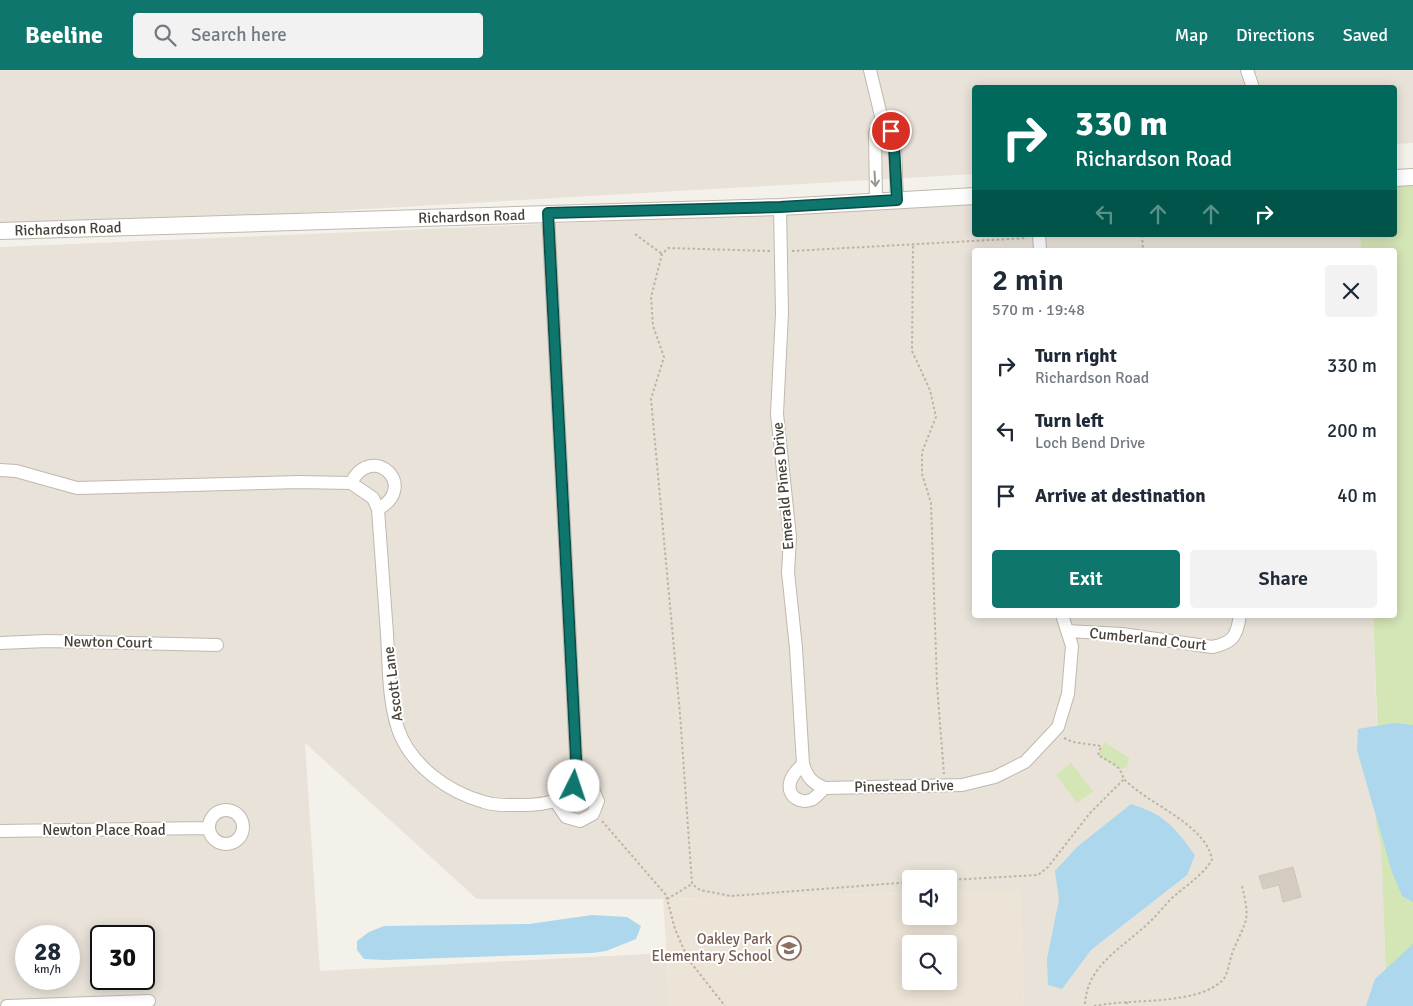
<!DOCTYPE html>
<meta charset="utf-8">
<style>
:root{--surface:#fff;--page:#f2f2f3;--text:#1f2937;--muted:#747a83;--accent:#0f766e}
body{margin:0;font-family:Signika,sans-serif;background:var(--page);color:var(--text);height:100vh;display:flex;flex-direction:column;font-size:19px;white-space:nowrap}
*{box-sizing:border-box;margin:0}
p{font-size:16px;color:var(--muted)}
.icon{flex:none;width:28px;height:28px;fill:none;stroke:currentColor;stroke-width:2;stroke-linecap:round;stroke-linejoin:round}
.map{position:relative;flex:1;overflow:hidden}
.panel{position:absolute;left:972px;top:178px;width:425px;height:370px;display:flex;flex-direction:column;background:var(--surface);border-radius:5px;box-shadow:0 2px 12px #0003}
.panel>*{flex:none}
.guide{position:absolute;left:972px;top:15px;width:425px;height:152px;border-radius:5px;box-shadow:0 2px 12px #0003;background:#00695c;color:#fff;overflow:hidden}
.tools{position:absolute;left:902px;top:800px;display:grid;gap:10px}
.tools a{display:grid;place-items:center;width:55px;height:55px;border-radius:5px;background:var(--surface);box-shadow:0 2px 12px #0003;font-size:25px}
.speed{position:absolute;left:15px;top:855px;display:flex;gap:10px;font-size:25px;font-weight:700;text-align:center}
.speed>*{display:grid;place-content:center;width:65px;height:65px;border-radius:50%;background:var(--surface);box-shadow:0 2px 12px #0003;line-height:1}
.speed small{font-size:12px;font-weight:400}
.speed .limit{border:2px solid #111;border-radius:8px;background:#fff;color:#111}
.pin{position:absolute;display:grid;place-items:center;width:42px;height:42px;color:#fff;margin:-21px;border:2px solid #fff;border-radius:50%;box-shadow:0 1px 5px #0007}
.me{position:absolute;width:55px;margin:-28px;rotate:4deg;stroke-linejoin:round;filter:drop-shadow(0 0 4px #0008)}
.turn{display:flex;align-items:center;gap:18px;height:105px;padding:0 20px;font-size:22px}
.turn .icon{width:65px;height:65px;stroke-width:2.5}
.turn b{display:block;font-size:35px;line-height:42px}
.lanes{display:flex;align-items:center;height:48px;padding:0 20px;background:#0003;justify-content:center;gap:25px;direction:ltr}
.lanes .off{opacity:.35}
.round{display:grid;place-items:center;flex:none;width:52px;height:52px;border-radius:5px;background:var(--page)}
.head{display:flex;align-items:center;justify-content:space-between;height:85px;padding:0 20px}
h1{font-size:30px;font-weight:600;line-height:38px}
.button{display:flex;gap:10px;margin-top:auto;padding:10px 20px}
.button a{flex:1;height:58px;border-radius:5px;background:var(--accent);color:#fff;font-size:20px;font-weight:600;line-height:58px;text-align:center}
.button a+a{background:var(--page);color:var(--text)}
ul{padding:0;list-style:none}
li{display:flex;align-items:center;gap:15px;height:65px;padding:0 20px}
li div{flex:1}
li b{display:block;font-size:19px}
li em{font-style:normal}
header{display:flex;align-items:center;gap:30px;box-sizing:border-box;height:70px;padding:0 25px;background:var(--accent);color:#fff}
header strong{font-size:24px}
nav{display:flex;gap:28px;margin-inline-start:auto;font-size:18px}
.search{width:350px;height:45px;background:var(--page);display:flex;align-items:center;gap:12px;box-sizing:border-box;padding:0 18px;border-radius:5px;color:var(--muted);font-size:19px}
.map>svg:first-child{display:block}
.residential{fill:#e8e2d9;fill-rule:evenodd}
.education{fill:#ece4d6;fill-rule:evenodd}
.green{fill:#d4e5b6}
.water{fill:#acd7ec}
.building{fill:#d5ccc1;stroke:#d0c3b4}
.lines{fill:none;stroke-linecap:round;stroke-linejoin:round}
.minor-casing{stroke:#bfb8ae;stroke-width:14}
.tertiary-casing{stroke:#bfb8ae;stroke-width:18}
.path{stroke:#c0b2a0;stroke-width:2;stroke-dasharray:2.5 2.5;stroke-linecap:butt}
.minor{stroke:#fff;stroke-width:12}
.tertiary{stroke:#fff;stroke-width:16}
.oneway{stroke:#9a9692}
.route-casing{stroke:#0a4d48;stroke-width:12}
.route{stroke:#0f766e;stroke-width:9}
.labels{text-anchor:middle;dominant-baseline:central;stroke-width:4;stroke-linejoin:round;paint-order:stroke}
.street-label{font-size:15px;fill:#484139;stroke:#fff}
.education-label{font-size:15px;fill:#785e54;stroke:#fff;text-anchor:end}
</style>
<header>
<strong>Beeline</strong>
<div class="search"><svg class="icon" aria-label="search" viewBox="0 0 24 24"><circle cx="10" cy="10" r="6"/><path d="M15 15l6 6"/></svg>Search here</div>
<nav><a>Map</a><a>Directions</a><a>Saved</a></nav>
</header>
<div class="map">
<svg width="1413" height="936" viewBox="0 0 1413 936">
<rect width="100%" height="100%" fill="#f4f1eb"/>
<path class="residential" d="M0,0H1413V73L1395,74V18H975V104L0,160Z
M975,133V165H1360L1361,180H975V545H1373L1387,936H1024L1020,821L949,822V809H911V823L663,829H477L305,673L320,901L666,883L670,936H0V177L637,150ZM26,866H69V909H26ZM101,866H144V909H101Z"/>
<path class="education" d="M1020,820L1024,936H670L663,829L911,823V846H949V822ZM911,874H949V911H911Z"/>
<path class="green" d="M1413,110V936L1386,907L1381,775L1376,755L1378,669L1373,545H1395V180H1361L1360,165H1395V111Z
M1104,672L1129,688L1127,697L1120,699L1098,685Z
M1071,693L1093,721L1077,733L1056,705Z"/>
<path class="water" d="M1394,653L1413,655V832L1402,826L1392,802L1357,680L1358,659Z
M1131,734C1166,745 1174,757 1195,785L1187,805L1091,880L1062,919L1048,915L1047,889L1059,830L1055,801L1077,777Z
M592,845L627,847L641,856L636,869L606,881L592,883L385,890L364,889L357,880V871L369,862L384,856L529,854Z
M1413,874V936H1366L1375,909Z"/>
<path class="building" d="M1293,797L1301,827L1283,832L1279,815L1263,819L1259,806Z"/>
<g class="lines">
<g class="minor-casing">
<path id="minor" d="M870,0L883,54L891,61L895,75L897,130
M1247,0L1253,18
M876,131L875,63L883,54
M780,137L782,243L777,344L790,467L788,502L796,578L803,694C807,707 812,713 825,718L962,715L995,707L1025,692L1058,657L1068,624L1072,576L1062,545
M1039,165L1040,180
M0,400L16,401L77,418L298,412L351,413L373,428L378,439C381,481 384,523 387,564C389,595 388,629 398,659C411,696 448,722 484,732C495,736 510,735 522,735C545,735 570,732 577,707L548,143
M351,413C372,371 420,416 378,439
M1067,561L1122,564L1212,577C1233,573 1237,566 1240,545
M0,573L47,571L217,575
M803,694C797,700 791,706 790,713C787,727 802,735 813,729C817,726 821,721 825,718
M556,732L566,747L580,751L593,744L598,731L592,717L577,707
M209 757a17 17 0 1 1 34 0a17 17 0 1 1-34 0Z
M0,761L207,758
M7,936L149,931"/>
</g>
<g class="tertiary-casing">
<g id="tertiary">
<path d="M1395,108L1413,107"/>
<path id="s1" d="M0,161L780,137L975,126"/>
</g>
</g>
<path class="path" d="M635,164L662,184
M1142,165L1143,180
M913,176L912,281L930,320L936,347L922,382V404L931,433L937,615L944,704
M770,181L668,178L662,184L651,227L653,256L664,287L651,329L680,644L692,814L700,820L731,826L911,812
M792,181L1027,168
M1064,668L1073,672L1101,676L1098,685C1104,689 1116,694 1120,700C1122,704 1123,708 1125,710C1148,734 1207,755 1212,790C1201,807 1185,816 1171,829C1162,838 1154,849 1144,857C1118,881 1086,897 1085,936
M602,751L666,825L675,859L688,889L725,936
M949,810L1038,805L1048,797L1090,743L1124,709
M667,829L692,814
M1126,932L1129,936
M1094,936C1133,928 1196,936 1223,910C1229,902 1229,891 1233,881C1246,849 1251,853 1242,816"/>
<use href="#minor" class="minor"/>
<use href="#tertiary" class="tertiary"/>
</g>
<defs><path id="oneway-shaft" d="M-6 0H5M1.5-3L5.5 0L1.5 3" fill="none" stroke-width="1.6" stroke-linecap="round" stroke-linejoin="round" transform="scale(1.25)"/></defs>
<use class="oneway" href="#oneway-shaft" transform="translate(875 109) rotate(86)"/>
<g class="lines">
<g class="route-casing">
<path id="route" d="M574,716L577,707L548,143L780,137L897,130L894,75L891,61"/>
</g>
<use href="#route" class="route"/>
</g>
<defs>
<g id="school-ring" transform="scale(1.25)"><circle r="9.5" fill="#fff" stroke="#8d6e63" stroke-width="1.5"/><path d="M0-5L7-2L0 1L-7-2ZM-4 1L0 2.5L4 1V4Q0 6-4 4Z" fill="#8d6e63"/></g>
</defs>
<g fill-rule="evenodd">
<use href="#school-ring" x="789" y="878"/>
</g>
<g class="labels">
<g class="street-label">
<text stroke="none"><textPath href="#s1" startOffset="472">Richardson Road</textPath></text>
<text stroke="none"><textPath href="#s1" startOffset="68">Richardson Road</textPath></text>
<text transform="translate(783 416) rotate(-95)">Emerald Pines Drive</text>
<text transform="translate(1148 569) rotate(6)">Cumberland Court</text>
<text transform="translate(108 572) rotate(1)">Newton Court</text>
<text transform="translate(393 614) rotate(-97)">Ascott Lane</text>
<text transform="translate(904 716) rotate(-1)">Pinestead Drive</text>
<text x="104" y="760">Newton Place Road</text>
</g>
<g class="education-label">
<text x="772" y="869">Oakley Park<tspan x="772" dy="17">Elementary School</tspan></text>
</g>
</g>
</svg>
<div class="tools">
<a><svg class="icon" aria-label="sound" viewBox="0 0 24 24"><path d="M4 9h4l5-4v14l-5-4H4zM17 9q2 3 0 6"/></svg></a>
<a><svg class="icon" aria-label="search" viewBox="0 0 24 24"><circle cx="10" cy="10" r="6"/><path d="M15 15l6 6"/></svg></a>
</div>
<div class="speed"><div>28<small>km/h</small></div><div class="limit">30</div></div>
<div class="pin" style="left:891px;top:61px;background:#d93025"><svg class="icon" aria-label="arrive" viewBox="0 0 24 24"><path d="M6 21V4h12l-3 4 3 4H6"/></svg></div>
<svg class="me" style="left:574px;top:716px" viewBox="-20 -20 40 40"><circle r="19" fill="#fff"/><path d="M0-13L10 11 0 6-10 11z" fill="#0f766e"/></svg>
<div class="guide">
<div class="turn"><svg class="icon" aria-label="right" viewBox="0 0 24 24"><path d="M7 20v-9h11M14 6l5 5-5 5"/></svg><div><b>330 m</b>Richardson Road</div></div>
<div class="lanes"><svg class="icon off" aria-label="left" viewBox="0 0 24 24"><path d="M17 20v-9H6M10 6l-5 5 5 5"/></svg><svg class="icon off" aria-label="ahead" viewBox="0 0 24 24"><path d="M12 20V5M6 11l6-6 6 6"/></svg><svg class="icon off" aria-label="ahead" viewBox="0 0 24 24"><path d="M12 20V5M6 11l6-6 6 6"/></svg><svg class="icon" aria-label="right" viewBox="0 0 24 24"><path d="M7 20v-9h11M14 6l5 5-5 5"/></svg></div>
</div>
<section class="panel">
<div class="head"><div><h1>2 min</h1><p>570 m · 19:48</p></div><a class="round"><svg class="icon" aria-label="close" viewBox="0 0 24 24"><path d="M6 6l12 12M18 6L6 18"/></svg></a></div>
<ul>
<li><svg class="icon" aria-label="right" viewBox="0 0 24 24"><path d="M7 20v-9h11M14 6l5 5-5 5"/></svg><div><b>Turn right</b><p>Richardson Road</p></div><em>330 m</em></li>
<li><svg class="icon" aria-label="left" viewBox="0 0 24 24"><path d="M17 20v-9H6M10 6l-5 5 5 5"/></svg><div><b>Turn left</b><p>Loch Bend Drive</p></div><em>200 m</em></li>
<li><svg class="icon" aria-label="arrive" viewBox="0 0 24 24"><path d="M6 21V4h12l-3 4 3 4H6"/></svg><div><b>Arrive at destination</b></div><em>40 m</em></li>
</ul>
<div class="button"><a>Exit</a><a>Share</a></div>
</section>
</div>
